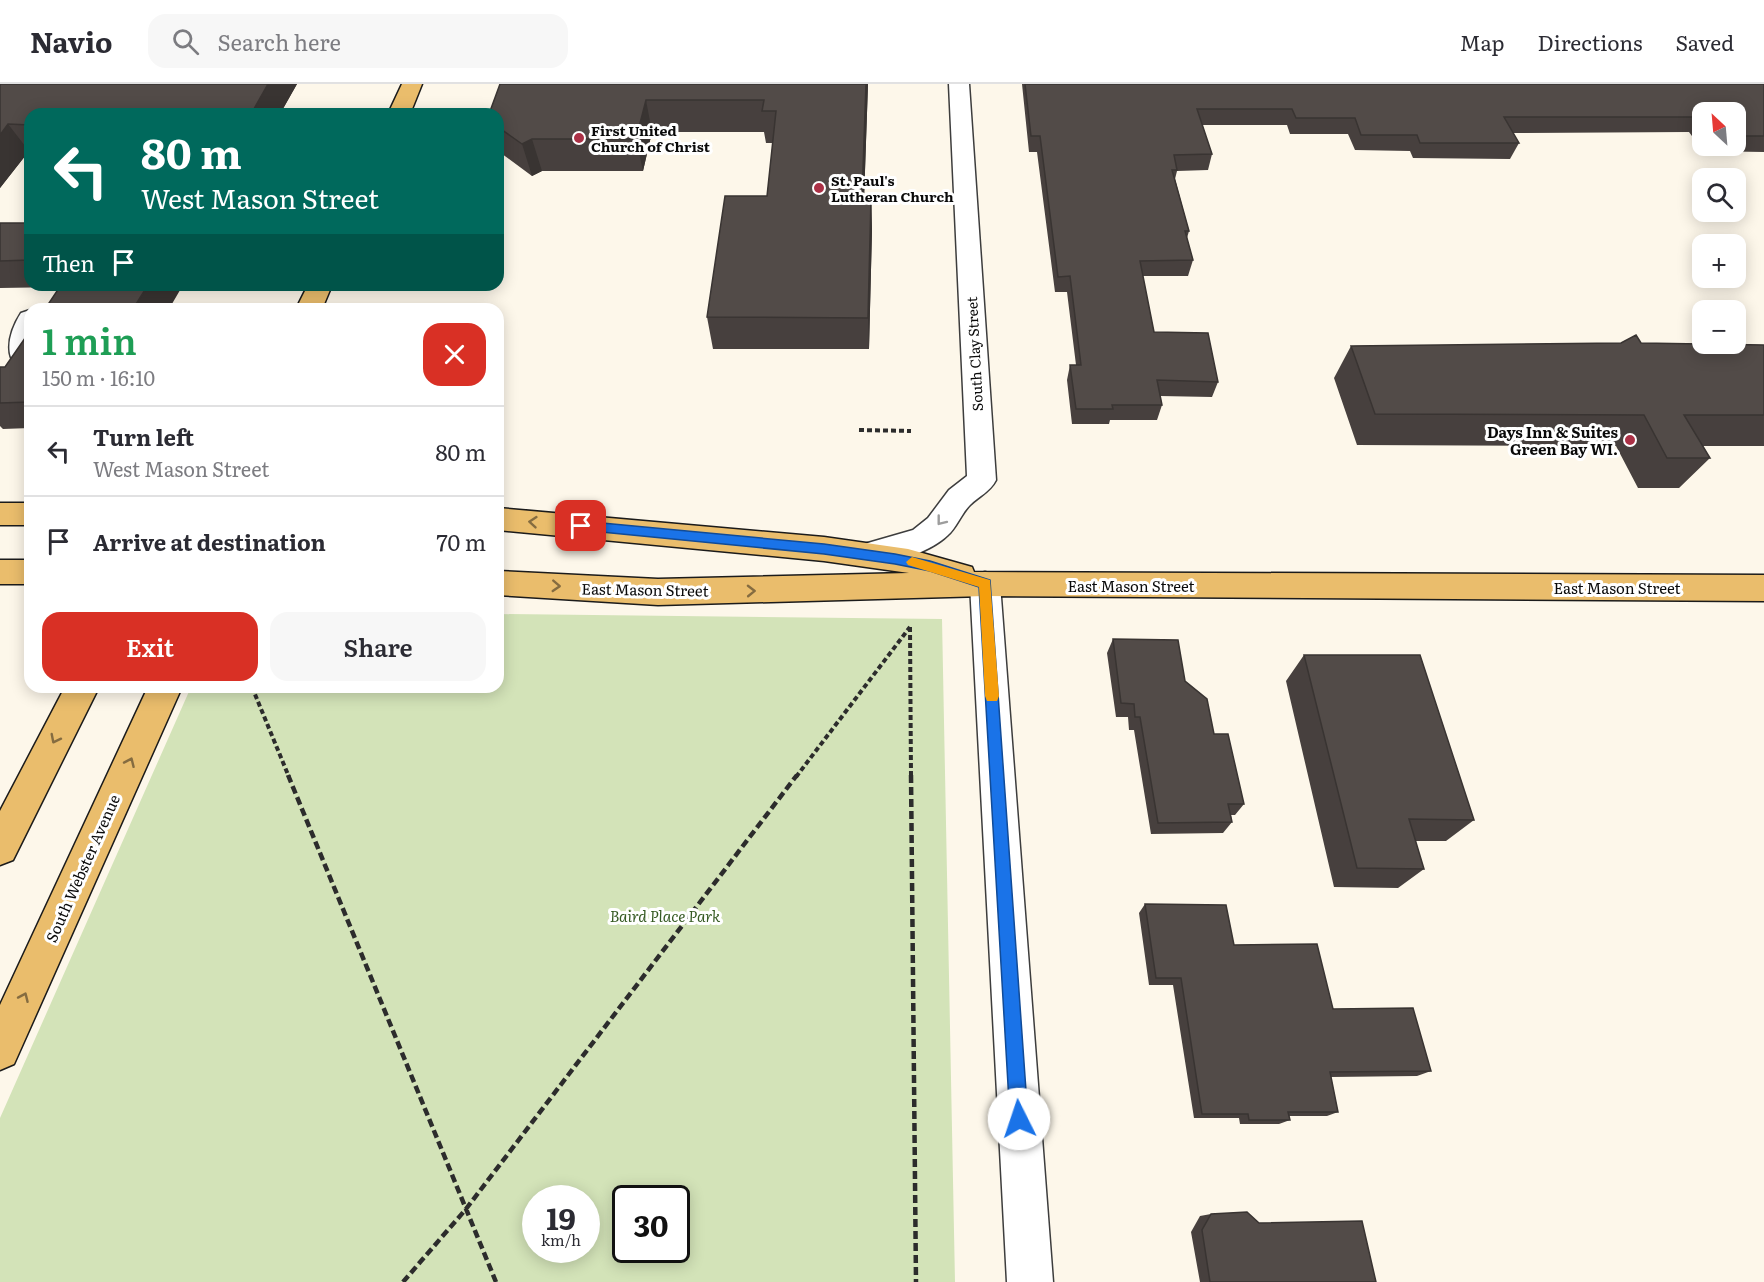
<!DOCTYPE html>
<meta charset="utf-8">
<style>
:root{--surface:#fff;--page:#f7f7f7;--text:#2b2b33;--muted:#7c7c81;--line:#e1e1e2;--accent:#d93025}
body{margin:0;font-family:Literata,serif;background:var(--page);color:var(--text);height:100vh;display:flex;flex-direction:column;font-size:22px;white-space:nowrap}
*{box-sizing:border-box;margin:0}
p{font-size:20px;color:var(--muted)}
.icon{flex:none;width:33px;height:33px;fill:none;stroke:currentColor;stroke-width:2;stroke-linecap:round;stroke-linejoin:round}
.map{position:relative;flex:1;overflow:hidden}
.details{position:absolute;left:24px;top:219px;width:480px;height:390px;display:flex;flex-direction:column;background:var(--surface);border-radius:18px;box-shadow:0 3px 15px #0003}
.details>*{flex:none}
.top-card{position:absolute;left:24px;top:24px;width:480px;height:183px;border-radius:18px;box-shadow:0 3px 15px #0003;background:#00695c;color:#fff;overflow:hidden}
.needle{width:39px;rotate:334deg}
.fabs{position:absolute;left:1692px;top:18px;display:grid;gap:12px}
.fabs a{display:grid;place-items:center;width:54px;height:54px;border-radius:12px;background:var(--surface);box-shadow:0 3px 15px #0003;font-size:30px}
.speed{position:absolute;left:522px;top:1101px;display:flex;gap:12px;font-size:30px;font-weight:700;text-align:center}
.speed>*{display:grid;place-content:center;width:78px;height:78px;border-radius:50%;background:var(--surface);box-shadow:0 3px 15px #0003;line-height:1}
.speed small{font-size:15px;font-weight:400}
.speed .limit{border:3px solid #111;border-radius:9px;background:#fff;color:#111}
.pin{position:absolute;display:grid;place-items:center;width:51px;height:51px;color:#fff;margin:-26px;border-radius:12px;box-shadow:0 3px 9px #0006}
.me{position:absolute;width:66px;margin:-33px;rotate:356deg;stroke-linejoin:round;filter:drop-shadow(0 0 4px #0008)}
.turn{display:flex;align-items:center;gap:21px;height:126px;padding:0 18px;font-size:27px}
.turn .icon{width:78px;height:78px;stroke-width:2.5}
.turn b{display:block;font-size:42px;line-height:51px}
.then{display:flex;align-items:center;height:57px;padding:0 18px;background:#0003;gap:12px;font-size:22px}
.round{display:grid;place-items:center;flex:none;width:63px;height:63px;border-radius:18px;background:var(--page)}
.summary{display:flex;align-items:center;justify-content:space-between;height:102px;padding:0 18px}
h1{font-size:36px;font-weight:600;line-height:45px;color:#1e9e55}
.action{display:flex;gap:12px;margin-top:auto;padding:12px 18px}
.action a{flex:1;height:69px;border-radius:18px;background:var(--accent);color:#fff;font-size:24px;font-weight:600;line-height:69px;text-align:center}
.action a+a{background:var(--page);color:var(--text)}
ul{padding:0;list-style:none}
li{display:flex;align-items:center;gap:18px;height:90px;padding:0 18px;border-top:2px solid var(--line)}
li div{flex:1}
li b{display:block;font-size:22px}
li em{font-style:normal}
header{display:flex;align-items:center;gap:36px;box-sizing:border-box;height:84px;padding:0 30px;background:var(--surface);border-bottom:2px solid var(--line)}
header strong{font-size:28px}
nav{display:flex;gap:33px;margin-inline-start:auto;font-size:21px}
.search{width:420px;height:54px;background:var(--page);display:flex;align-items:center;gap:15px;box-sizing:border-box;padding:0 21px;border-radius:18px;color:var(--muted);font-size:22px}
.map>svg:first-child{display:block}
.green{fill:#d3e3b8;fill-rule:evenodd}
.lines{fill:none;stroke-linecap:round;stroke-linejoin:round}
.minor-casing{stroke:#3d3d3d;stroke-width:3}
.major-casing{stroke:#1b1b1b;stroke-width:3}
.path-far1{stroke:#2c2c2c;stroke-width:4;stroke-dasharray:5 3;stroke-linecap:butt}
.path{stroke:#2c2c2c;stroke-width:4.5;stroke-dasharray:8 4;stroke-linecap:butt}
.minor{fill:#fff;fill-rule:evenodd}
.major{fill:#eabd6c;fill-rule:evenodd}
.wall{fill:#47403e;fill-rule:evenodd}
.shaded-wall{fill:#393432}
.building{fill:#524b48;stroke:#393432;stroke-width:1.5}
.oneway{stroke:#9d9d9d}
.oneway2{stroke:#856c40}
.route{fill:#1a73e8;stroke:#114b97;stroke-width:1.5}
.slow{fill:#f59e0b}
.poi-dot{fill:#ab3146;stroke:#fff;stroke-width:2}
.labels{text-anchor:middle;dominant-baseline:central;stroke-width:6;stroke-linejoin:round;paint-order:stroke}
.far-poi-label{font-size:14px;font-weight:bold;fill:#0a0a0a;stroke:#fff;text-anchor:start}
.far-street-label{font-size:14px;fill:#0a0a0a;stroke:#fff}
.poi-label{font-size:15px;font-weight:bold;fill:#0a0a0a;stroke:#fff;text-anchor:end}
.street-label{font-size:15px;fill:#0a0a0a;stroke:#fff}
.park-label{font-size:15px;font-style:italic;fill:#355a22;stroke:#fff}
</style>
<header>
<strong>Navio</strong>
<div class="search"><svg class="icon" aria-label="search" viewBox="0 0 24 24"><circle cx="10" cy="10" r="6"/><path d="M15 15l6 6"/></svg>Search here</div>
<nav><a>Map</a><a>Directions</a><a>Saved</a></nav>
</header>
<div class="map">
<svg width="1764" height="1198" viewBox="0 0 1764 1198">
<rect width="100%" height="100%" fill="#fdf7ea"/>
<path class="green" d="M498,530L942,535L955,1198H0V1034L191,603H498ZM586,1114V1166H536V1114ZM676,1114V1166H626V1114Z"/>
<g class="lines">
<g class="minor-casing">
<path id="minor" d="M949,0H969L996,396C990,408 979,412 970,421C961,430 957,443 948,451C930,469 878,487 854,479L850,471L854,463L913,446L928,434L949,406L967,392Z
M30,226V289C0,281 8,249 21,229Z
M985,488L996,491L1000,500L1053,1198H1007L970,500L974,491Z"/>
</g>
<g class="major-casing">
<path id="major" d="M402,0H422L410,30H388Z
M308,201H332L322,225H296Z
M0,419H30V441H0Z
M498,424L824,453L908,465L972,483L974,488L1764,491V517L985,512L658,521L498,511V487L658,495L909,489L824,477L498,446Z
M0,476H30V500H0Z
M65,603H99L13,776L0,781V727Z
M148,603H182L14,980L0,986V921Z"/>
</g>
<path class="path-far1" d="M859,346L911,347
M910,543L911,693
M252,603L289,693
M796,693L910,543"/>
<path class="path" d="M288,691L496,1198
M911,691L916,1198
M403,1198L466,1125L797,691"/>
<use href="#minor" class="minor"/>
<use href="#major" class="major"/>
</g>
<path class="wall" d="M0,0H297L280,30H30V67H29L0,104Z
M500,0H868L864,114H871L872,146L869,265H713L707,233L767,112L773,59H766L764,48H652L643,87H542L532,92L498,67V30Z
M1022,0H1764V68L1703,67L1689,48L1513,49L1519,59L1510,75L1413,74L1410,67L1355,66L1348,50H1290L1287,41H1202L1212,70L1208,86L1177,87L1175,95L1189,147L1187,154L1193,176L1188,192H1143L1154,248L1218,298L1212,313L1160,312L1162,321L1157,336H1110L1109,340H1072L1067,296L1070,281H1076L1067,208H1055L1037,68H1029ZM1702,28H1736V62H1702Z
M0,139H30V201H183L0,204Z
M30,247V344L3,345L0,342V283H5Z
M1641,259L1764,261V362H1703L1710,374L1679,404H1638L1616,362L1357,361L1334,294L1351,262Z
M1113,555L1185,597L1214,650L1244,720L1235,731H1231L1232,738L1223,749L1151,750L1134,646H1129L1128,633H1116L1107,569Z
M1304,571L1474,736L1446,757H1415L1424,785L1398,804L1334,803L1286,597Z
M1145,820L1234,861L1431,987L1417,992L1331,993L1338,1028L1327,1032H1289L1290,1036L1279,1040H1240L1239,1034H1194L1173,901H1149L1139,829Z
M1211,1130L1259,1139L1376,1198H1200L1191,1148L1200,1132Z"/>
<path class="shaded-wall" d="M268,0H297L280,30H251Z
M866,0H868L863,146L862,114Z
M646,16L652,48L643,87L636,55Z
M8,40L29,67L0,104V51Z
M532,55L542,87L532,92L522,60Z
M871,114L872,146L869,265L868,234Z
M148,201H183L169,225H133Z"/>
<path class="building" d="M0,0H268L251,30H30V41L8,40L0,51Z
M500,0H866L862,114H871L868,234L707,233L725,112H767L776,27H762L764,16H646L636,55H532L522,60L498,43V30H489Z
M1025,0H1764V52H1736V28H1702V36L1700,33H1504L1519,59H1420L1417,51H1361L1355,34H1296L1292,25H1197L1212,70L1174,71L1177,86H1172L1189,147H1185L1193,176L1140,177L1154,248L1208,249L1218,298L1157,296L1162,321H1112L1113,325H1076L1070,281H1081L1070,192L1058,193L1040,52H1031Z
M0,139H30V176L0,177Z
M61,201H148L133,225H45Z
M30,247V318L0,319V283H5Z
M1636,251L1641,259L1764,261V331H1684L1710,374H1667L1644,331L1375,330L1351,262L1621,259Z
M1113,555L1178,556L1185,597L1207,615L1214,650H1228L1244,720H1228L1232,738L1158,739L1140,633H1135L1134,620L1121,619Z
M1304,571H1420L1474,736L1409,735L1424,785L1357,784Z
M1145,820L1226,821L1234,861L1317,860L1333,925L1413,924L1431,987L1330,988L1338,1028H1288L1290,1036H1249L1248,1030H1202L1181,894H1156Z
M1247,1128L1259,1139L1362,1137L1376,1198H1210L1202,1146L1211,1130Z"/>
<defs><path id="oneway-chevron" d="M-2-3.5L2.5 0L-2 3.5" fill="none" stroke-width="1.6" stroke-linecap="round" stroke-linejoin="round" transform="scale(1.5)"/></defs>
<use class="oneway" href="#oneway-chevron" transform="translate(941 437) rotate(128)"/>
<g class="oneway2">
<use href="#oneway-chevron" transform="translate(533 438) rotate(-175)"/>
<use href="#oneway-chevron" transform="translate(556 502) rotate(3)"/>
<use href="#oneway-chevron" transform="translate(751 507) rotate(-1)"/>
<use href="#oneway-chevron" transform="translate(55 655) rotate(117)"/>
<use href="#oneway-chevron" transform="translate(130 678) rotate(-66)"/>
<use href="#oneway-chevron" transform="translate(24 913) rotate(-66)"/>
</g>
<path class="route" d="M581,437L824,460L895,470L930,477L990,496L1028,1035L1025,1041L1019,1043L1013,1041L1010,1035L979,503L930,487L895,480L824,470L581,446L575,442Z"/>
<path class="slow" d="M912,473L990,496L999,612L997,617H987L985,612L979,503L908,481L906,478Z"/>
<g class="poi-dot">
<circle cx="579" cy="54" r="6"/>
<circle cx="819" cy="104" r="6"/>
<circle cx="1630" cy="356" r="6"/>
</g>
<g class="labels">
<g class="far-poi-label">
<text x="591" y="46">First United<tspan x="591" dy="16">Church of Christ</tspan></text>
<text x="831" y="96">St. Paul's<tspan x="831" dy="16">Lutheran Church</tspan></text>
</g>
<g class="far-street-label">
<text transform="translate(974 270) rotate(-93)">South Clay Street</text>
</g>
<g class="poi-label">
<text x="1618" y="347">Days Inn &amp; Suites<tspan x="1618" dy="17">Green Bay WI.</tspan></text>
</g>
<g class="street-label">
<text x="1131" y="501">East Mason Street</text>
<text x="1617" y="503">East Mason Street</text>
<text transform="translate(645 505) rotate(1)">East Mason Street</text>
<text transform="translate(82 784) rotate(-66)">South Webster Avenue</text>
</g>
<g class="park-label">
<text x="665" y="831">Baird Place Park</text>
</g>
</g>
</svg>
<div class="fabs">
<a><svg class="needle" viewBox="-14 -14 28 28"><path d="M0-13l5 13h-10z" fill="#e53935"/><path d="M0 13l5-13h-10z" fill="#7c7c81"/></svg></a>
<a><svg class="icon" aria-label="search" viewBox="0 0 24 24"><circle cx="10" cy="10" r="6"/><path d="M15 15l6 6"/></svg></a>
<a>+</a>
<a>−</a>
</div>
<div class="speed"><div>19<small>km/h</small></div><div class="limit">30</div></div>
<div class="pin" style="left:581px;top:442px;background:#d93025"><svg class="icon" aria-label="arrive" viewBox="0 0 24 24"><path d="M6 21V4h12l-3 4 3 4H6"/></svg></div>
<svg class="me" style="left:1019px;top:1035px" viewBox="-20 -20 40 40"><circle r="19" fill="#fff"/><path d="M0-13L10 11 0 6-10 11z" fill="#1a73e8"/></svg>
<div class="top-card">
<div class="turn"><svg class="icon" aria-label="left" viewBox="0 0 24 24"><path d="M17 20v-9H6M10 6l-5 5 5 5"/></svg><div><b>80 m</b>West Mason Street</div></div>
<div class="then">Then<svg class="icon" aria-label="arrive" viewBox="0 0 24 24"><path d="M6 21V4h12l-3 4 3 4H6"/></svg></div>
</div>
<section class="details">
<div class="summary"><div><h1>1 min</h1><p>150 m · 16:10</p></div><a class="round" style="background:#d93025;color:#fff"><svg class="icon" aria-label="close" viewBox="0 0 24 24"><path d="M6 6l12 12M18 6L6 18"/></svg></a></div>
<ul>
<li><svg class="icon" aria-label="left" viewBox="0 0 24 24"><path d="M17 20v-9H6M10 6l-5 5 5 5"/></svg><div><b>Turn left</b><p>West Mason Street</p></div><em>80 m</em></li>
<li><svg class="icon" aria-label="arrive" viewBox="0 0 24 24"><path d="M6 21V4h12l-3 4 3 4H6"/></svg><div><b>Arrive at destination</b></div><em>70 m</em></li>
</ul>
<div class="action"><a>Exit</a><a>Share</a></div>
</section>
</div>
